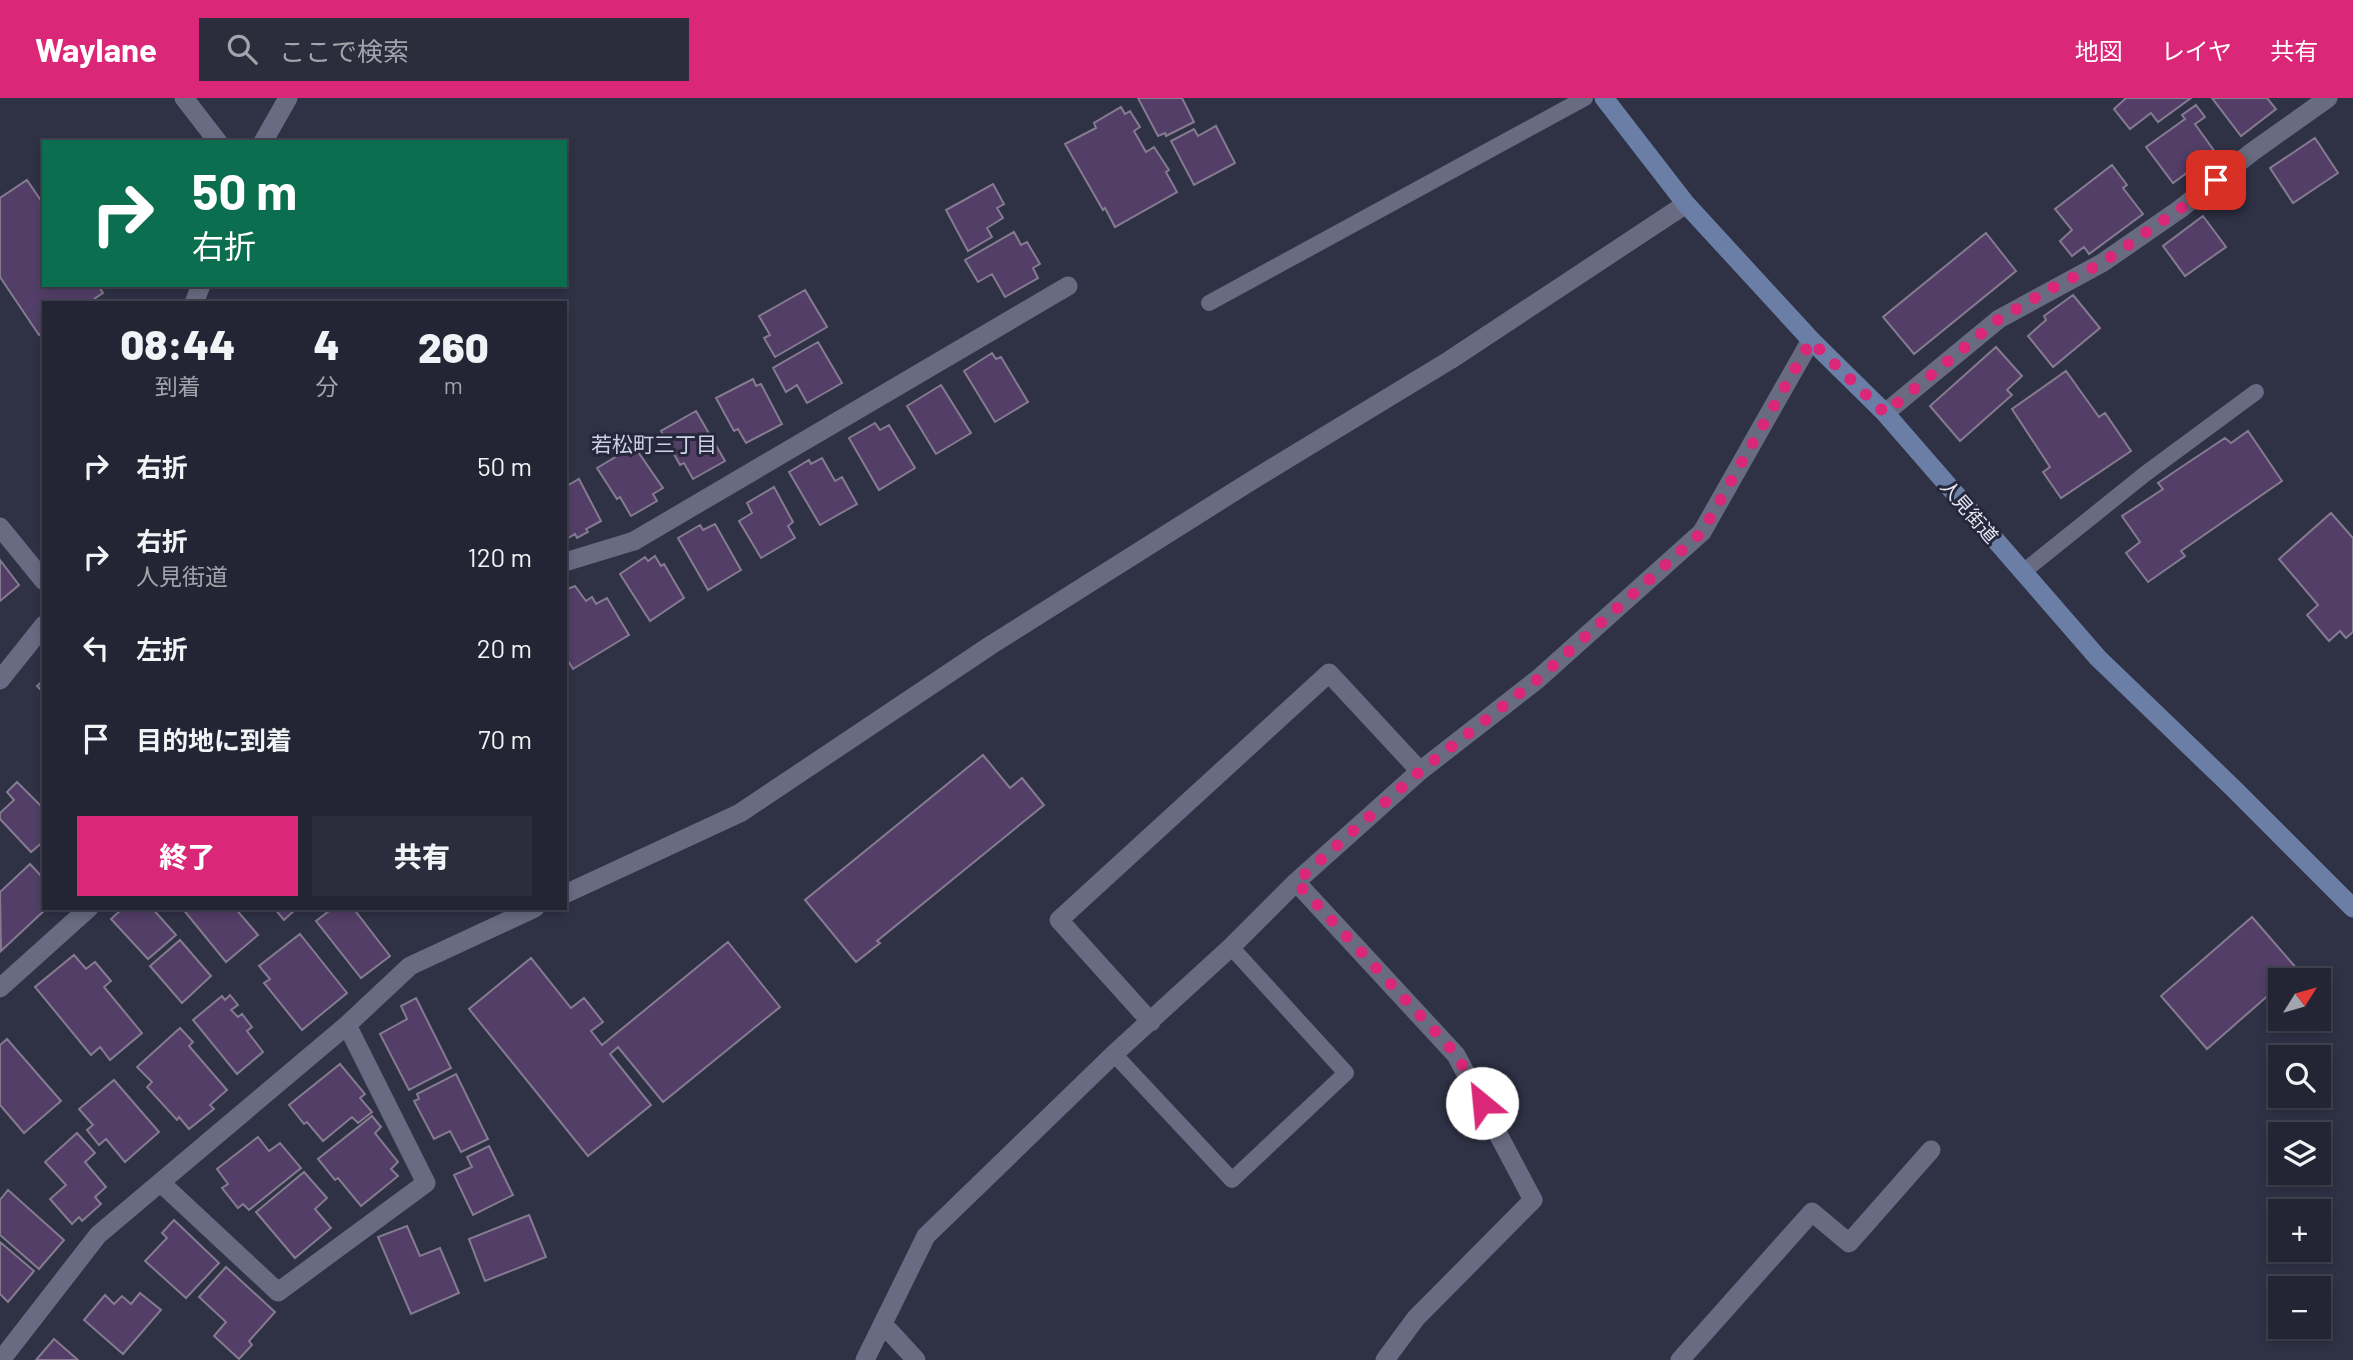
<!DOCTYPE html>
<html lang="ja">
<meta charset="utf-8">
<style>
:root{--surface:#232534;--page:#2b2d3c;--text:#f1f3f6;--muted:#a3a5ac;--line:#40424f;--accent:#db2777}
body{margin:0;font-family:Barlow,"Noto Sans JP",sans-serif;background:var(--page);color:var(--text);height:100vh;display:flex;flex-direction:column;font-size:26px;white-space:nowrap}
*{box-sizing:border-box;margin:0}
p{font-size:23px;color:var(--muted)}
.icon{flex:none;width:38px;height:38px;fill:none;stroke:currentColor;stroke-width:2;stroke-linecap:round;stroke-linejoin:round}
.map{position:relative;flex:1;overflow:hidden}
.details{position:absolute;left:42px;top:203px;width:525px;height:609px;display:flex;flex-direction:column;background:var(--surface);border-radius:0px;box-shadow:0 4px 10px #0003,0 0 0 2px var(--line)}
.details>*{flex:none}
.top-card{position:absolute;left:42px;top:42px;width:525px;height:147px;border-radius:0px;box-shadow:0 4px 10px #0003,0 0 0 2px var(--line);background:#0b6e4f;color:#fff;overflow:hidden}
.needle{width:46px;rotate:53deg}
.buttons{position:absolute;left:2268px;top:870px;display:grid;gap:14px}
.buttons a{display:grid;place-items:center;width:63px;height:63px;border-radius:0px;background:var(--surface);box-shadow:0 4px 10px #0003,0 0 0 2px var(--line);font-size:35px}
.pin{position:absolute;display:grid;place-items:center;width:60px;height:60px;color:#fff;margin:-30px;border-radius:14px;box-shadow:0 4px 10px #0006}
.me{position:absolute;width:77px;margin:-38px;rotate:332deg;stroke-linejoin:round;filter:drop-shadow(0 0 5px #0008)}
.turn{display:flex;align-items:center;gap:24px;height:147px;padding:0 35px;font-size:32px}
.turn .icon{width:91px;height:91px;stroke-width:2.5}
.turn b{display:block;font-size:49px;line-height:60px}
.eta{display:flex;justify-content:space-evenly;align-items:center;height:119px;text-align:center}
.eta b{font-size:42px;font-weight:800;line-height:49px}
.cta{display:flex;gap:14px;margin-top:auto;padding:14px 35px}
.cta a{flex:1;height:80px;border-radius:0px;background:var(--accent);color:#fff;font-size:28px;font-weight:800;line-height:80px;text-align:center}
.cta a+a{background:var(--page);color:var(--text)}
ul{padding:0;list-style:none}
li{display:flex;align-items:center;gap:21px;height:91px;padding:0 35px}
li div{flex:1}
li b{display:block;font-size:26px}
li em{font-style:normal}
header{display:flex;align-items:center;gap:42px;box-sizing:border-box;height:98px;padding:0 35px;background:var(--accent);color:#fff}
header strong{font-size:33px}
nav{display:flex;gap:38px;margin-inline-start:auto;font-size:24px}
.search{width:490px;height:63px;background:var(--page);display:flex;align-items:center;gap:18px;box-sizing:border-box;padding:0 24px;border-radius:0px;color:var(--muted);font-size:26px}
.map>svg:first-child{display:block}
.building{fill:#523e67;stroke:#857b91;stroke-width:2}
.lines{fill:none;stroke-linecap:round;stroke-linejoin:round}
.service{stroke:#686b81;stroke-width:16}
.minor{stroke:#686b81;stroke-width:19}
.secondary{stroke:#6b7fa6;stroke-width:19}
.route{stroke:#db2777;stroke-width:12;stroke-dasharray:0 21.6}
.labels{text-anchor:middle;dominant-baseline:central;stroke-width:6;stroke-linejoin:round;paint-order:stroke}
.street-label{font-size:19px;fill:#e5e7f4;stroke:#26273a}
.neighbourhood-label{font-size:21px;fill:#ced1eb;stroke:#26273a}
</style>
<header>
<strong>Waylane</strong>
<div class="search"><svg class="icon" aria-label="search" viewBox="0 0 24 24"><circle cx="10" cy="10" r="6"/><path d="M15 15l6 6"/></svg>ここで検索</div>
<nav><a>地図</a><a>レイヤ</a><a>共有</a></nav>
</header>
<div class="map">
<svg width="2353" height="1262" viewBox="0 0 2353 1262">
<rect width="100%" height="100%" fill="#2f3145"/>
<path class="building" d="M1138,0H1182L1194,24L1166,38L1165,35L1158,38Z
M2126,0H2191L2158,24L2151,15L2130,31L2114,11Z
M2212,0H2267L2276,11L2241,38Z
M2196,7L2205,19L2195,26L2215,54L2173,85L2146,49L2185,21L2182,17Z
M1121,9L1125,16L1130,13L1140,29L1134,33L1146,54L1154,49L1169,72L1166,74L1177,94L1115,129L1105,110L1103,112L1065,46L1096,30L1094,25Z
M1216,28L1235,65L1194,87L1171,43L1194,31L1198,38Z
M2315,40L2338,75L2293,105L2270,70Z
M2112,67L2127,87L2123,90L2143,116L2089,156L2084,149L2072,158L2060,143L2072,132L2055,111Z
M27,82L44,107V187H98L103,195L88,205H44V234L39,237L0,179V100Z
M993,86L1004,106L997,110L1003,120L987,130L992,139L968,153L946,112Z
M2203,118L2226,149L2185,178L2163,148Z
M1014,134L1021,147L1027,144L1040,166L1033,170L1038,180L1005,199L992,176L978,184L965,162Z
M1986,135L2016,173L1914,256L1883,219Z
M805,192L827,229L775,259L764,240L770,237L759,218Z
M2073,197L2100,230L2053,269L2028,238L2046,222L2044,218Z
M818,244L842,285L807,305L797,287L786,294L773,270Z
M1996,249L2022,278L2007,292L2012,297L1960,343L1930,308Z
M992,255L996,261L1001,259L1028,304L995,324L964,273Z
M2066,273L2099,319L2105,315L2131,353L2061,400L2043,374L2050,369L2012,311Z
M753,281L756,288L761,286L782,326L746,345L738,331L734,333L716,300Z
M941,287L971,335L936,356L907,308Z
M696,313L725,363L693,381L684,365L680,367L661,333Z
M875,325L880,332L889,327L915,370L879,392L849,340Z
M2248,333L2282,383L2181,453L2185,458L2148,484L2126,455L2140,444L2122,418L2163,391L2158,385L2171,376L2225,340L2231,345Z
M634,348L663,390L653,396L657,403L631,418L620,399L617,401L597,370Z
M822,360L835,383L842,379L857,406L820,427L789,374L809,362L811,366Z
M579,381L601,423L586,431L588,434L577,440L575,436L565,442V389Z
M774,389L793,424L788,428L795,440L761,460L739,423L752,415L747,405Z
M2331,415L2353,440V534L2346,540L2340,533L2329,543L2307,517L2318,507L2279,461Z
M715,426L741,472L708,492L678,440L700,427L703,432Z
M655,458L661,468L664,466L684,500L650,523L620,476L645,459L648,463Z
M0,462L19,487L0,503Z
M575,488L586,503L592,499L596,506L607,500L629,537L573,571L565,558V492Z
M44,582V595L37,588Z
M983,657L1010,690L1022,680L1044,707L877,843L880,845L856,864L805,802Z
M17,684L44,711V743L31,754L0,721V715L14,702L7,694Z
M30,766L44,781V810H47L1,853L0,794Z
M123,810H152L176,837L148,861L111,821Z
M182,810H235L258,837L226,864Z
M274,810H297L284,822Z
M333,810H353L390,858L361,880L316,823Z
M2252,819L2298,872L2286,882H2280V887L2207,951L2161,898Z
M300,836L347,895L302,932L264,885L270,881L259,868Z
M180,842L211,878L182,905L150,868Z
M728,844L780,909L663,1004L618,949L610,956L651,1007L588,1058L469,911L531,860L571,910L584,900L603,924L591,933L602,947Z
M74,857L86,871L95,864L111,883L104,889L142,935L110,962L100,949L91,957L35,889Z
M230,897L238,907L231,912L238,919L242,916L252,929L247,933L263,954L237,976L193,922L222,898L225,902Z
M416,900L451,970L409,992L380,936L407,921L401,908Z
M180,930L193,944L189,948L227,992L210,1007L214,1011L189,1031L179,1019L177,1022L147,989L152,984L137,969Z
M7,941L61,1003L24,1035L0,1007V947Z
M340,966L365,996L360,1000L372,1014L358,1025L352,1019L323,1043L307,1024L304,1026L289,1007Z
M456,976L488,1041L461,1054L450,1033L434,1041L414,1003L419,1001L417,996Z
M114,982L159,1034L125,1064L106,1041L99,1047L87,1032L93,1027L79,1011Z
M372,1018L381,1029L375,1035L398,1064L391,1071L398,1078L361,1108L338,1080L335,1082L318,1061Z
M77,1035L95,1055L85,1064L106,1089L95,1099L101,1106L82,1123L79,1119L72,1126L50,1101L66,1087L45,1064Z
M258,1039L269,1053L280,1045L301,1070L249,1112L243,1106L238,1110L222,1090L228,1086L217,1071Z
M489,1048L513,1097L473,1117L454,1077L472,1069L467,1059Z
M304,1074L327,1100L315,1111L331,1130L295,1160L256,1114Z
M8,1092L64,1142L39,1171L0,1137V1102Z
M529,1117L546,1159L485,1183L469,1141Z
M174,1122L219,1165L186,1200L145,1163L167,1140L162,1135Z
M407,1128L420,1158L440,1150L459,1195L411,1216L378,1139Z
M0,1144L34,1173L8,1204L0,1196Z
M226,1169L275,1214L249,1243L252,1247L239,1261L214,1238L226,1224L199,1199Z
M140,1195L161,1212L123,1256L84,1222L105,1197L114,1206L122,1198L131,1206Z
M54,1241L78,1262H36Z"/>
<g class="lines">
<path class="service" d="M1209,205L1585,0
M2023,474L2145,376L2256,294
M1114,956L1232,1082L1346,975L1231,849"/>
<path class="minor" d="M184,0L218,44
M263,44L288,0
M194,205L201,187
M1885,315L1999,221L2102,165L2180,111L2252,54L2328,0
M0,429L44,483
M565,464L634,443L1068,188
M0,582L44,527
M1296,784L1456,957L1533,1102L1416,1220L1385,1262
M565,796L740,715L991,547L1251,383L1450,262L1686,106
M0,890L89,810
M1151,924L1059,822L1329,575L1420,673
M161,1085L278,1194L426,1085L347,927
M883,1226L916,1262
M1,1262L98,1137L347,927L410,868L535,810
M865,1262L926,1138L1114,956L1231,849L1296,784L1420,673L1538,581L1702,434L1811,242
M1680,1262L1812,1114L1849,1145L1931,1052"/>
<path class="secondary" d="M1604,0L1686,106L1811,242L1885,315L2098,560L2232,689L2353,810"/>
</g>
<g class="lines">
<path class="route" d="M1482,1005L1457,957L1296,784L1420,673L1538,581L1702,434L1811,243L1885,315L1999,221L2054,189L2102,165L2180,111L2216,82"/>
</g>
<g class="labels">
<g class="street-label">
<text transform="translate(1970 413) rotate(49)">人見街道</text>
</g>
<g class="neighbourhood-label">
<text x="654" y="345">若松町三丁目</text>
</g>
</g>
</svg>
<div class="buttons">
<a><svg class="needle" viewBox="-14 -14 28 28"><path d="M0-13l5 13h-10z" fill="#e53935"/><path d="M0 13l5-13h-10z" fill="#a3a5ac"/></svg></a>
<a><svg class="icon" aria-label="search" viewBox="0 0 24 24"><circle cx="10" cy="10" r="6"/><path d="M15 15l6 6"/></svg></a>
<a><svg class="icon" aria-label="layers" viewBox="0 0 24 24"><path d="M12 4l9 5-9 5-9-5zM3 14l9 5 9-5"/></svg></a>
<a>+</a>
<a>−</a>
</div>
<div class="pin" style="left:2216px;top:82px;background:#d93025"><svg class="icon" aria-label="arrive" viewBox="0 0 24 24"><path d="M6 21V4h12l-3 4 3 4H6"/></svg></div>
<svg class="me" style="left:1482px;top:1005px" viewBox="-20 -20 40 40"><circle r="19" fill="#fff"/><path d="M0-13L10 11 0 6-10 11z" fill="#db2777"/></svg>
<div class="top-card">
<div class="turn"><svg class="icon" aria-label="right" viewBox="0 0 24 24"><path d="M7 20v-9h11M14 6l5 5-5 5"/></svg><div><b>50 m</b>右折</div></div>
</div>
<section class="details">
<div class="eta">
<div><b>08:44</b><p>到着</p></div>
<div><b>4</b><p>分</p></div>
<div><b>260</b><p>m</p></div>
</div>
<ul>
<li><svg class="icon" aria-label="right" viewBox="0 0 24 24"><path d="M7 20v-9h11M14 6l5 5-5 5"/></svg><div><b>右折</b></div><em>50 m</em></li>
<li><svg class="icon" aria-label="right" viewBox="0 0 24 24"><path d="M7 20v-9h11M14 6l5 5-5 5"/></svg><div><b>右折</b><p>人見街道</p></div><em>120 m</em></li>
<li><svg class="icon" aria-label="left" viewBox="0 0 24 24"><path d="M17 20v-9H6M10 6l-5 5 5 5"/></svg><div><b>左折</b></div><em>20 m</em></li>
<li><svg class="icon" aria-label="arrive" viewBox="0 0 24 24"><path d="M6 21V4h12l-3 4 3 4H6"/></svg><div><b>目的地に到着</b></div><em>70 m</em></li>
</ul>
<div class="cta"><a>終了</a><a>共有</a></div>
</section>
</div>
